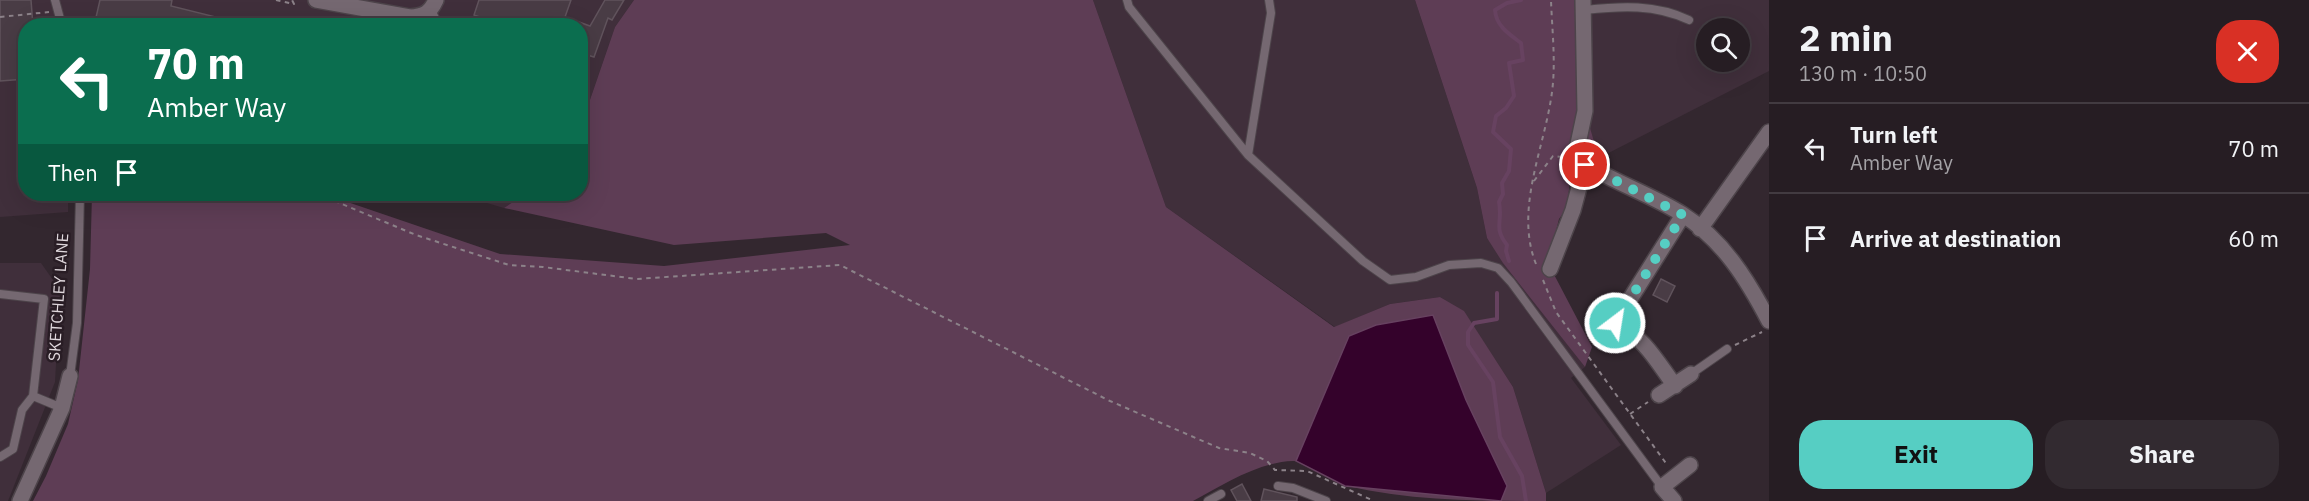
<!DOCTYPE html>
<meta charset="utf-8">
<style>
:root{--surface:#261d23;--page:#322a30;--text:#f1f3f6;--muted:#a4a2a6;--line:#423b41;--accent:#56cec3}
body{margin:0;font-family:"IBM Plex Sans",sans-serif;background:var(--page);color:var(--text);height:100vh;display:flex;flex-direction:column;font-size:22px;white-space:nowrap}
*{box-sizing:border-box;margin:0}
p{font-size:20px;color:var(--muted)}
.icon{flex:none;width:33px;height:33px;fill:none;stroke:currentColor;stroke-width:2;stroke-linecap:round;stroke-linejoin:round}
.map{position:relative;flex:1;overflow:hidden}
.details{display:flex;flex-direction:column;background:var(--surface);width:540px}
.details>*{flex:none}
.banner{position:absolute;left:18px;top:18px;width:570px;height:183px;border-radius:24px;box-shadow:0 6px 24px #0002,0 0 0 2px var(--line);background:#0b6e4f;color:#fff;overflow:hidden}
.tools{position:absolute;left:1696px;top:18px;display:grid;gap:12px}
.tools a{display:grid;place-items:center;width:54px;height:54px;border-radius:50%;background:var(--surface);box-shadow:0 6px 24px #0002,0 0 0 2px var(--line);font-size:30px}
.pin{position:absolute;display:grid;place-items:center;width:51px;height:51px;color:#fff;margin:-26px;border:3px solid #fff;border-radius:50%;box-shadow:0 2px 6px #0007}
.me{position:absolute;width:66px;margin:-33px;rotate:31deg;stroke-linejoin:round;filter:drop-shadow(0 0 4px #0008)}
.turn{display:flex;align-items:center;gap:21px;height:126px;padding:0 30px;font-size:27px}
.turn .icon{width:78px;height:78px;stroke-width:2.5}
.turn b{display:block;font-size:42px;line-height:51px}
.then{display:flex;align-items:center;height:57px;padding:0 30px;background:#0003;gap:12px;font-size:22px}
.round{display:grid;place-items:center;flex:none;width:63px;height:63px;border-radius:24px;background:var(--page)}
.head{display:flex;align-items:center;justify-content:space-between;height:102px;padding:0 30px}
h1{font-size:36px;font-weight:700;line-height:45px}
.action{display:flex;gap:12px;margin-top:auto;padding:12px 30px}
.action a{flex:1;height:69px;border-radius:24px;background:var(--accent);color:#111;font-size:24px;font-weight:700;line-height:69px;text-align:center}
.action a+a{background:var(--page);color:var(--text)}
ul{padding:0;list-style:none}
li{display:flex;align-items:center;gap:18px;height:90px;padding:0 30px;border-top:2px solid var(--line)}
li div{flex:1}
li b{display:block;font-size:22px}
li em{font-style:normal}
main{display:flex;flex:1;min-height:0}
.map>svg:first-child{display:block}
.built{fill:#402f3b;fill-rule:evenodd}
.green{fill:#5e3d55}
.water{fill:#34022b;stroke:#674260;stroke-width:1.5}
.lines{fill:none;stroke-linecap:round;stroke-linejoin:round}
.stream{stroke:#674260;stroke-width:4}
.building{fill:#493c45;stroke:#60535c;stroke-width:1.5}
.service-casing{stroke:#4d444a;stroke-width:10}
.minor-casing{stroke:#4d444a;stroke-width:18}
.path{stroke:#8c8289;stroke-width:2;stroke-dasharray:4.5 4.5;stroke-linecap:butt}
.service{stroke:#756871;stroke-width:8}
.minor{stroke:#756871;stroke-width:15}
.route{stroke:#56cec3;stroke-width:10;stroke-dasharray:0 18}
.labels{text-anchor:middle;dominant-baseline:central;stroke-width:5;stroke-linejoin:round;paint-order:stroke}
.street-label{font-size:16px;fill:#dfd7dc;stroke:#291d25}
</style>
<main>
<div class="map">
<svg width="1769" height="501" viewBox="0 0 1769 501">
<rect width="100%" height="100%" fill="#33272f"/>
<path class="built" d="M0,0H634L615,27L581,126L580,26H26V194H68V212L0,217Z
M1093,0H1415L1477,188L1487,238L1585,367L1571,378L1621,445L1546,493L1513,387L1463,311L1440,297L1390,304L1335,327L1166,207Z
M1583,0H1769V71L1585,165ZM1707,28H1740V62H1707Z
M456,194H525L504,208Z
M0,263H41L60,290L55,382L8,501H0Z"/>
<path class="green" d="M634,0H1093L1166,207L1334,327L1390,304L1440,297L1464,311L1513,387L1546,493V501C1479,501 1412,501 1347,486C1332,482 1307,460 1293,461C1258,462 1223,485 1193,501H33L46,476L68,424L78,380L90,269L92,194H324L500,254L664,266L850,245L826,233L674,245L504,208L525,194H580L581,126L615,27Z
M1415,0H1583L1585,111L1595,145L1585,165L1570,181L1567,208L1559,219L1548,263L1592,347L1585,367L1503,263L1487,238L1477,188Z"/>
<path class="water" d="M1433,315L1466,400L1507,486L1501,501L1345,486L1296,461L1349,336L1376,325Z"/>
<g class="lines">
<path class="stream" d="M1509,261L1506,251L1507,245C1493,227 1503,223 1499,202L1503,194L1502,183L1509,171L1511,149L1493,132L1496,116L1506,108L1514,96L1509,63L1523,60L1521,43C1509,34 1496,26 1495,10L1507,3L1521,0
M1497,293V319L1474,323L1468,332V345L1493,382L1500,437L1522,476L1526,501"/>
</g>
<path class="building" d="M0,0H31L33,26H26V79L0,81Z
M100,0H172L171,6L236,22V26H94Z
M479,0H571L565,17L590,26L605,0H624L612,20L608,18L594,57L580,53V26H505L474,15Z
M1661,279L1675,286L1667,302L1653,295Z
M1242,484L1251,501H1237L1231,490Z
M1264,489L1297,497V501H1261Z"/>
<g class="lines">
<g class="service-casing">
<path id="service" d="M55,0L62,26
M1127,0L1129,7L1248,155
M1269,0L1271,13L1248,155L1363,261L1390,280L1416,277L1449,265L1481,263L1498,268L1511,282L1662,487
M431,10L439,26
M1585,10C1621,6 1655,4 1689,20
M580,79L585,80
M0,294L44,299L33,396L62,408
M1691,374L1727,349
M70,376L77,323L80,194
M0,457L13,449L22,410L33,396
M1278,486L1293,488L1326,501
M1208,501L1221,494"/>
</g>
<g class="minor-casing">
<path id="minor" d="M316,0L410,17C424,16 430,13 436,0
M1583,0L1585,111L1575,158C1608,180 1648,193 1682,214C1723,240 1747,279 1769,321
M1700,229L1769,132
M1550,269L1573,210L1585,165
M1675,386C1656,360 1645,338 1615,323L1683,215
M1659,395L1691,374
M20,501L62,408L70,376
M1674,501L1662,487L1690,465"/>
</g>
<path class="path" d="M276,0L294,4L292,0
M0,17L49,12
M1534,181L1553,156L1561,157
M318,194L416,235L509,265L543,267L637,279L840,265L1110,401L1219,448L1250,453L1267,461L1275,470L1307,471L1374,501
M1536,264C1514,209 1545,147 1552,92C1556,62 1552,30 1551,0
M1543,280L1556,312L1668,466
M1735,345L1762,332
M1630,414L1648,402"/>
<use href="#service" class="service"/>
<use href="#minor" class="minor"/>
</g>
<g class="lines">
<path class="route" d="M1585,165L1683,215L1615,323"/>
</g>
<g class="labels">
<g class="street-label">
<text transform="translate(58 297) rotate(-86)">SKETCHLEY LANE</text>
</g>
</g>
</svg>
<div class="tools">
<a><svg class="icon" aria-label="search" viewBox="0 0 24 24"><circle cx="10" cy="10" r="6"/><path d="M15 15l6 6"/></svg></a>
</div>
<div class="pin" style="left:1585px;top:165px;background:#d93025"><svg class="icon" aria-label="arrive" viewBox="0 0 24 24"><path d="M6 21V4h12l-3 4 3 4H6"/></svg></div>
<svg class="me" style="left:1615px;top:323px" viewBox="-20 -20 40 40"><circle r="17" fill="#56cec3" stroke="#fff" stroke-width="3"/><path d="M0-11L8 9 0 5-8 9z" fill="#fff"/></svg>
<div class="banner">
<div class="turn"><svg class="icon" aria-label="left" viewBox="0 0 24 24"><path d="M17 20v-9H6M10 6l-5 5 5 5"/></svg><div><b>70 m</b>Amber Way</div></div>
<div class="then">Then<svg class="icon" aria-label="arrive" viewBox="0 0 24 24"><path d="M6 21V4h12l-3 4 3 4H6"/></svg></div>
</div>
</div>
<section class="details">
<div class="head"><div><h1>2 min</h1><p>130 m · 10:50</p></div><a class="round" style="background:#d93025;color:#fff"><svg class="icon" aria-label="close" viewBox="0 0 24 24"><path d="M6 6l12 12M18 6L6 18"/></svg></a></div>
<ul>
<li><svg class="icon" aria-label="left" viewBox="0 0 24 24"><path d="M17 20v-9H6M10 6l-5 5 5 5"/></svg><div><b>Turn left</b><p>Amber Way</p></div><em>70 m</em></li>
<li><svg class="icon" aria-label="arrive" viewBox="0 0 24 24"><path d="M6 21V4h12l-3 4 3 4H6"/></svg><div><b>Arrive at destination</b></div><em>60 m</em></li>
</ul>
<div class="action"><a>Exit</a><a>Share</a></div>
</section>
</main>
